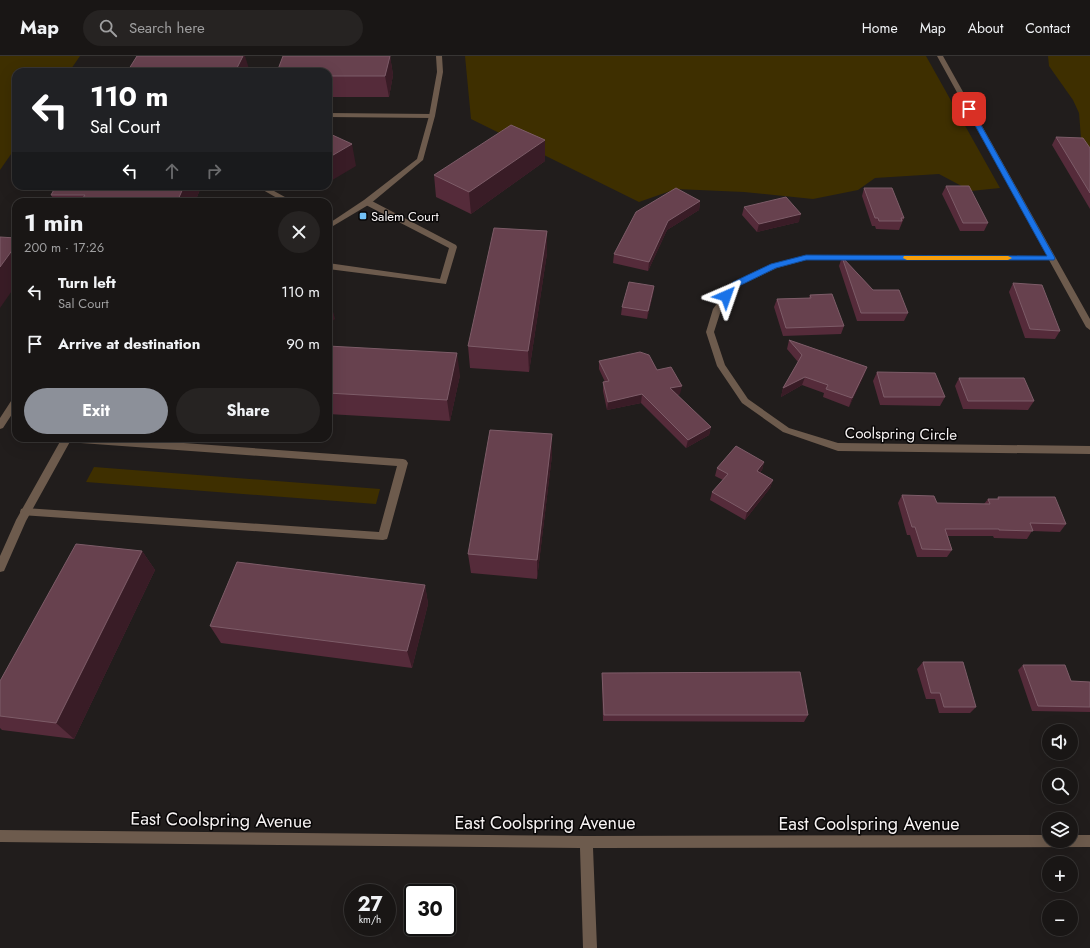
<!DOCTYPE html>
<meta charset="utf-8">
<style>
:root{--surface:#191615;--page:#262322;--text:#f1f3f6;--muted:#9f9fa0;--line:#373534;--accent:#8c9099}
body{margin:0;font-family:Jost,sans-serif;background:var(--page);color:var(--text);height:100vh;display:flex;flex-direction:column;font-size:15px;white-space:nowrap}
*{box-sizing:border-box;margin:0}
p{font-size:13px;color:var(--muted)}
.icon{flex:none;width:22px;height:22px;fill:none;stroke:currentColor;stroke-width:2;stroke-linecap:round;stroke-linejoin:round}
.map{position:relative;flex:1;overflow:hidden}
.panel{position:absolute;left:12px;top:142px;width:320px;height:244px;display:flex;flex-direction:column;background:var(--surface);border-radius:12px;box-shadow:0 4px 16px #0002,0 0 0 1px var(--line)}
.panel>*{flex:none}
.guide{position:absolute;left:12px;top:12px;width:320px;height:122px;border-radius:12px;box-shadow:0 4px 16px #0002,0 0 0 1px var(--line);background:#202124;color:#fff;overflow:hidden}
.tools{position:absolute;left:1042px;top:668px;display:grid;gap:8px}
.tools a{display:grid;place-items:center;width:36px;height:36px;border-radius:50%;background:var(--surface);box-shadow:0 4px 16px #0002,0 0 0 1px var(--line);font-size:20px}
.speed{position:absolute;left:344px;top:828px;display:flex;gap:8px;font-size:20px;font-weight:700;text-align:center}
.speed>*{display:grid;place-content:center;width:52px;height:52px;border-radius:50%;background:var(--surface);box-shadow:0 4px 16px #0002,0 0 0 1px var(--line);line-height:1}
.speed small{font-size:10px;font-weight:400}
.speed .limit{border:2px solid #111;border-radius:6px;background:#fff;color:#111}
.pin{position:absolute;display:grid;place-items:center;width:34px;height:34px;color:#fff;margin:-17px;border-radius:8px;box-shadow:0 2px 6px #0006}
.me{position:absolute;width:44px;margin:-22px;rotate:43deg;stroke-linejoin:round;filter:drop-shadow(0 0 3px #0008)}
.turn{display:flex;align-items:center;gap:14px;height:84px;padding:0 12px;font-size:18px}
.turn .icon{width:52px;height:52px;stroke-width:2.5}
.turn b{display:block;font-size:28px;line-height:34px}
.lanes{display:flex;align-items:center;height:38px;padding:0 12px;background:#0003;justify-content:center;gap:20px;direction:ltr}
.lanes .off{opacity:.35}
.round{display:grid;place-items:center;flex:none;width:42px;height:42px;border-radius:21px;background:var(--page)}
.headline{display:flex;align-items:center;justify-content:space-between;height:68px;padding:0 12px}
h1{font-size:24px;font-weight:700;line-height:30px}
.primary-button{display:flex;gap:8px;margin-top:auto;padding:8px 12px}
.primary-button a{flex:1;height:46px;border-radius:24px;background:var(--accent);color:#fff;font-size:16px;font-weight:700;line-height:46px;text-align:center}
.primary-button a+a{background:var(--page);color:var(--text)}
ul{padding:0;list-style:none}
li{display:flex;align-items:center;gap:12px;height:52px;padding:0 12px}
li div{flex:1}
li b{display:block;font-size:15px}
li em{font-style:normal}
header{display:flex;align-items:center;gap:24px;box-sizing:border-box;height:56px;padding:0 20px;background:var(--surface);border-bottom:1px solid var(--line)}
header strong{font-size:19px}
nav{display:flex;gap:22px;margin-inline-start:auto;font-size:14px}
.search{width:280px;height:36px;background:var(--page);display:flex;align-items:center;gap:10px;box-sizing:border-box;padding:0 14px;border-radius:22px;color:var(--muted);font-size:15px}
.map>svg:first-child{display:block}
.green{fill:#3e2f00}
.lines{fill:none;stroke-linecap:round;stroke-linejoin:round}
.service{fill:#6d5b4d;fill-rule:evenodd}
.minor{fill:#6d5b4d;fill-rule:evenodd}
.tertiary{fill:#6d5b4d;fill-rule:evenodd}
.wall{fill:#552b3a}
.shaded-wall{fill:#391c26}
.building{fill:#67414e;stroke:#7d5c68}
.route{fill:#1a73e8;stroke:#114b97}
.slow{fill:#f59e0b}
.poi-dot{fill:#73c1f6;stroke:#090707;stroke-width:1.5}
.labels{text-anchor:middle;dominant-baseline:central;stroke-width:3;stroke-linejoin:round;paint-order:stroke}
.far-poi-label{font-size:13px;fill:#f7f3f3;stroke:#090707;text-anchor:start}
.street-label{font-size:15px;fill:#f7f3f3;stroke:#090707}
.near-street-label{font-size:18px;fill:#f7f3f3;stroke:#090707}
</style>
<header>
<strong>Map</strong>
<div class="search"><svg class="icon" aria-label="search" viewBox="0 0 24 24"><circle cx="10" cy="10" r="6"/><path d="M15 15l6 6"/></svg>Search here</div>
<nav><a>Home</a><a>Map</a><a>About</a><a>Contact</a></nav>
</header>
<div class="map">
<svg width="1090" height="892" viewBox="0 0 1090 892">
<rect width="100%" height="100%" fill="#211d1c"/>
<path class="green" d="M0,0H80L69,16H16V91L0,114Z
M465,0H926L1000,132L971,135L939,118L875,122L858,134L813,143L744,136L676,133L639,146L471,63Z
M1048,0H1090V94L1081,82L1079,57L1073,44L1049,10Z
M94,411L380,433L376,448L86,426Z"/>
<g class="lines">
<path class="service" d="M328,57L432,58L435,60L432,62L328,61Z
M256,130H265L294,146H284Z
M364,144H370L456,189L457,191L446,228L328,213V207L440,223L449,192L364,148Z
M16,341V352L3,372L0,373V362L13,342Z
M62,382H115L403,403L406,404L408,407L388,480L387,483L383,484L21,459L20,456L21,453L25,452L379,476L397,410L67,386Z"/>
<path class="minor" d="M436,0H442L443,16L435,60L423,104L370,148L328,173V168L364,144L417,103L429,60L437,16Z
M937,0H943L1090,263V274L1086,271L1049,204H806L777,212L739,230L721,254L714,276L725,309L748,343L789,372L838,387L1090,390V398L838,395L783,376L742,347L717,310L706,276L713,253L733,226L771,208L806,200H1047Z
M62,382H72L26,465L4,515L0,516V500L16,464Z"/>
<path class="tertiary" d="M0,774L586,780L1049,779V785H1071V779H1090V791L593,792L597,892H583L580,792L0,786Z"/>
</g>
<path class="wall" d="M283,0H390L393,19L389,41H328V16Z
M1056,81L1090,92V153L1052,89Z
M545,105L471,158L436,141L434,119Z
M946,130L988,167L984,175H960L942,138Z
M201,131L195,146H55L51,139Z
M864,132L904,162L899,174L876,173L875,170H872L862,140Z
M700,145L699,154L667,174L648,215L613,207L614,198Z
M744,151L799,166L757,176L742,159Z
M547,175V197L529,316L470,312L468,290Z
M842,201L873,234L908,257L904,265H857L839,210Z
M1013,227L1060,275L1055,283L1025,282L1009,236Z
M654,230L653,238L647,263L621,259L622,251Z
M810,239L844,270L841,278L783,280L774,251L777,243L809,242Z
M789,284L867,311L849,351L823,341L824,337L802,329L781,341L783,332L798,306L787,293Z
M328,290L460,319L450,365L328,358Z
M599,305L657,314L680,338L677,339L711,371L709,379L686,392L641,347L607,354L603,335V326H605L599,313Z
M877,316L945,341L940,350L880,349L873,325Z
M959,322L1034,345L1028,354L963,353L955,330Z
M552,399L537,523L471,517L468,498Z
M764,406L762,414L760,416L773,424L770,432L745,464L710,444L712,436L723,424L715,420L717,412Z
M902,439L937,447L984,448L988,443H997L998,441L1066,468L1060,476L1032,475L1027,483L994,482L993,480H948L952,494L947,501H917L910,479H907L898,447Z
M142,495L155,514L74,683L2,674L0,672V625Z
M425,529L428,548L412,612L221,587L210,570Z
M923,606L976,651L970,657H939L935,643H926L917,613Z
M1023,609L1071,625L1090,626V656L1032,655L1018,614Z
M602,617L808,659L804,666L603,665L602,624Z"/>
<path class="shaded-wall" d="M243,0H245L250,16H235Z
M390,0L393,19L389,41L385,20Z
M545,84V105L471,158L469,136Z
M352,88L356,110L329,126L328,123V102Z
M184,130H200L201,131L195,146H177Z
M700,145L699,154L667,174L648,215L649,206L668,165Z
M801,158L799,166L757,176L759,168Z
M547,175V197L529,316L528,295Z
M16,189V229L0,252V211Z
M654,230L653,238L647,263L648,255Z
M329,241L335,263L328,268V242Z
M457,297L460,319L450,365L447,344Z
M867,311L864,320L849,351L852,342Z
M805,321L802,329L781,341L783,332Z
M682,330L680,338L668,341L670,332Z
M642,338L641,347L607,354L608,346Z
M711,371L709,379L686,392L688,384Z
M552,378V399L537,523V504Z
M764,406L762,414L754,423L757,415Z
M773,424L770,432L745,464L747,456Z
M142,495L155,514L74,683L56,667Z
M425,529L428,548L412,612L407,595Z"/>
<path class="building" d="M137,0H243L235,16H127Z
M283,0H390L385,20H328V16H277Z
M511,69L545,84L469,136L434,119Z
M328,77L352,88L328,102Z
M1056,81L1083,82L1090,92V137Z
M56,130H184L177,146H80L85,139H51Z
M946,130H969L988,167H963Z
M676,132L700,145L668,165L649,206L614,198L636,156Z
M864,132H892L904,162H901L902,165H879L878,162H875Z
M786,141L801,158L759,168L744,151Z
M494,172L547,175L528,295L468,290Z
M0,181L16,182V189L0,211Z
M842,201L873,234H899L908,257H861Z
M629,226L654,230L648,255L622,251Z
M1013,227L1042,229L1060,275L1030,273Z
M832,238L844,270L786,272L777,243L811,242L810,239Z
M789,284L867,311L852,342L826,333L828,329L805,321L783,332L802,299Z
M328,290L457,297L447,344L328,337Z
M640,296L649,299L657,314L671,311L682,330L670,332L711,371L688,384L642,338L608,346L603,326L609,325L599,305Z
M877,316L935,317L945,341H884Z
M959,322H1024L1034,345H968Z
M490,374L552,378L537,504L468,498Z
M736,390L764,406L757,415L773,424L747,456L712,436L728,418L717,412Z
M902,439L934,440L937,447L990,448L988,443H999L998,441H1055L1066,468L1030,467L1033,475L999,474V473H945L952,494L922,493L915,471H912Z
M76,488L142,495L56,667L0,660V625Z
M237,506L425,529L407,595L210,570Z
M923,606H963L976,651H944L940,637H931Z
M1023,609H1065L1071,625L1090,626V651L1038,650Z
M800,616L808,659H604L602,617Z"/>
<path class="route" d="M967,51L972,53L1055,202L1054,204H806L776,212L739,230L729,242H724L723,240L733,226L771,208L806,199L1047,200L966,53Z"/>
<path class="slow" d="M904,200H1008L1012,202L1008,204H907L903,202Z"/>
<rect class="poi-dot" x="359" y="156" width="8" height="8" rx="2"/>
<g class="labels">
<g class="far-poi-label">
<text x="371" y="160">Salem Court</text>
</g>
<g class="street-label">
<text transform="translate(901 378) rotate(1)">Coolspring Circle</text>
</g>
<g class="near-street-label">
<text transform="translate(221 764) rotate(1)">East Coolspring Avenue</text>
<text x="545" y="767">East Coolspring Avenue</text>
<text x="869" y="768">East Coolspring Avenue</text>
</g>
</g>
</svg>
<div class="tools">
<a><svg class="icon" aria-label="sound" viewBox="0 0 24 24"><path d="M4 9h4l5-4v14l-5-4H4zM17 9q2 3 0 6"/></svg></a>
<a><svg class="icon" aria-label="search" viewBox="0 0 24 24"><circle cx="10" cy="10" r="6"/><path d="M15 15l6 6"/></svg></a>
<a><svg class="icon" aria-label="layers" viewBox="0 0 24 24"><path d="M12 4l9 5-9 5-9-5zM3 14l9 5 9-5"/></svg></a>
<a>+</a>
<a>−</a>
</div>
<div class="speed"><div>27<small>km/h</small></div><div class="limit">30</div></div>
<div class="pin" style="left:969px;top:53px;background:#d93025"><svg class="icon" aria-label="arrive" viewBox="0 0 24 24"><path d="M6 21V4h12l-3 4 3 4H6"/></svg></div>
<svg class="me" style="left:726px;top:240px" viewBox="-20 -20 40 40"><path d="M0-17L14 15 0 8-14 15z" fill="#1a73e8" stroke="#fff" stroke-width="4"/></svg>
<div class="guide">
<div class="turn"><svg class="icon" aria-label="left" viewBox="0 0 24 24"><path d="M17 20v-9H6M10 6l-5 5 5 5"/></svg><div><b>110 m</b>Sal Court</div></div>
<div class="lanes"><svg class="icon" aria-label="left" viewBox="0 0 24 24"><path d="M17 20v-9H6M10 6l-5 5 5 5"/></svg><svg class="icon off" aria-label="ahead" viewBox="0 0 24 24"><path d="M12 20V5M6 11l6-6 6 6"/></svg><svg class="icon off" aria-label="right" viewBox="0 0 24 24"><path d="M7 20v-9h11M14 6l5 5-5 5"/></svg></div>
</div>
<section class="panel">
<div class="headline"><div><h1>1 min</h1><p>200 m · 17:26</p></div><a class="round"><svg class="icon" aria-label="close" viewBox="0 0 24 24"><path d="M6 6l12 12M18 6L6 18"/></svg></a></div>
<ul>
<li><svg class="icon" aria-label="left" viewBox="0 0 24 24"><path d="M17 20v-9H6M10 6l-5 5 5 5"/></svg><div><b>Turn left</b><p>Sal Court</p></div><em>110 m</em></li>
<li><svg class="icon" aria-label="arrive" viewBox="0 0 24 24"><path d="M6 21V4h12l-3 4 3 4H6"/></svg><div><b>Arrive at destination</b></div><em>90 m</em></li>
</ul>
<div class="primary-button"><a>Exit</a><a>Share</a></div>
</section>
</div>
